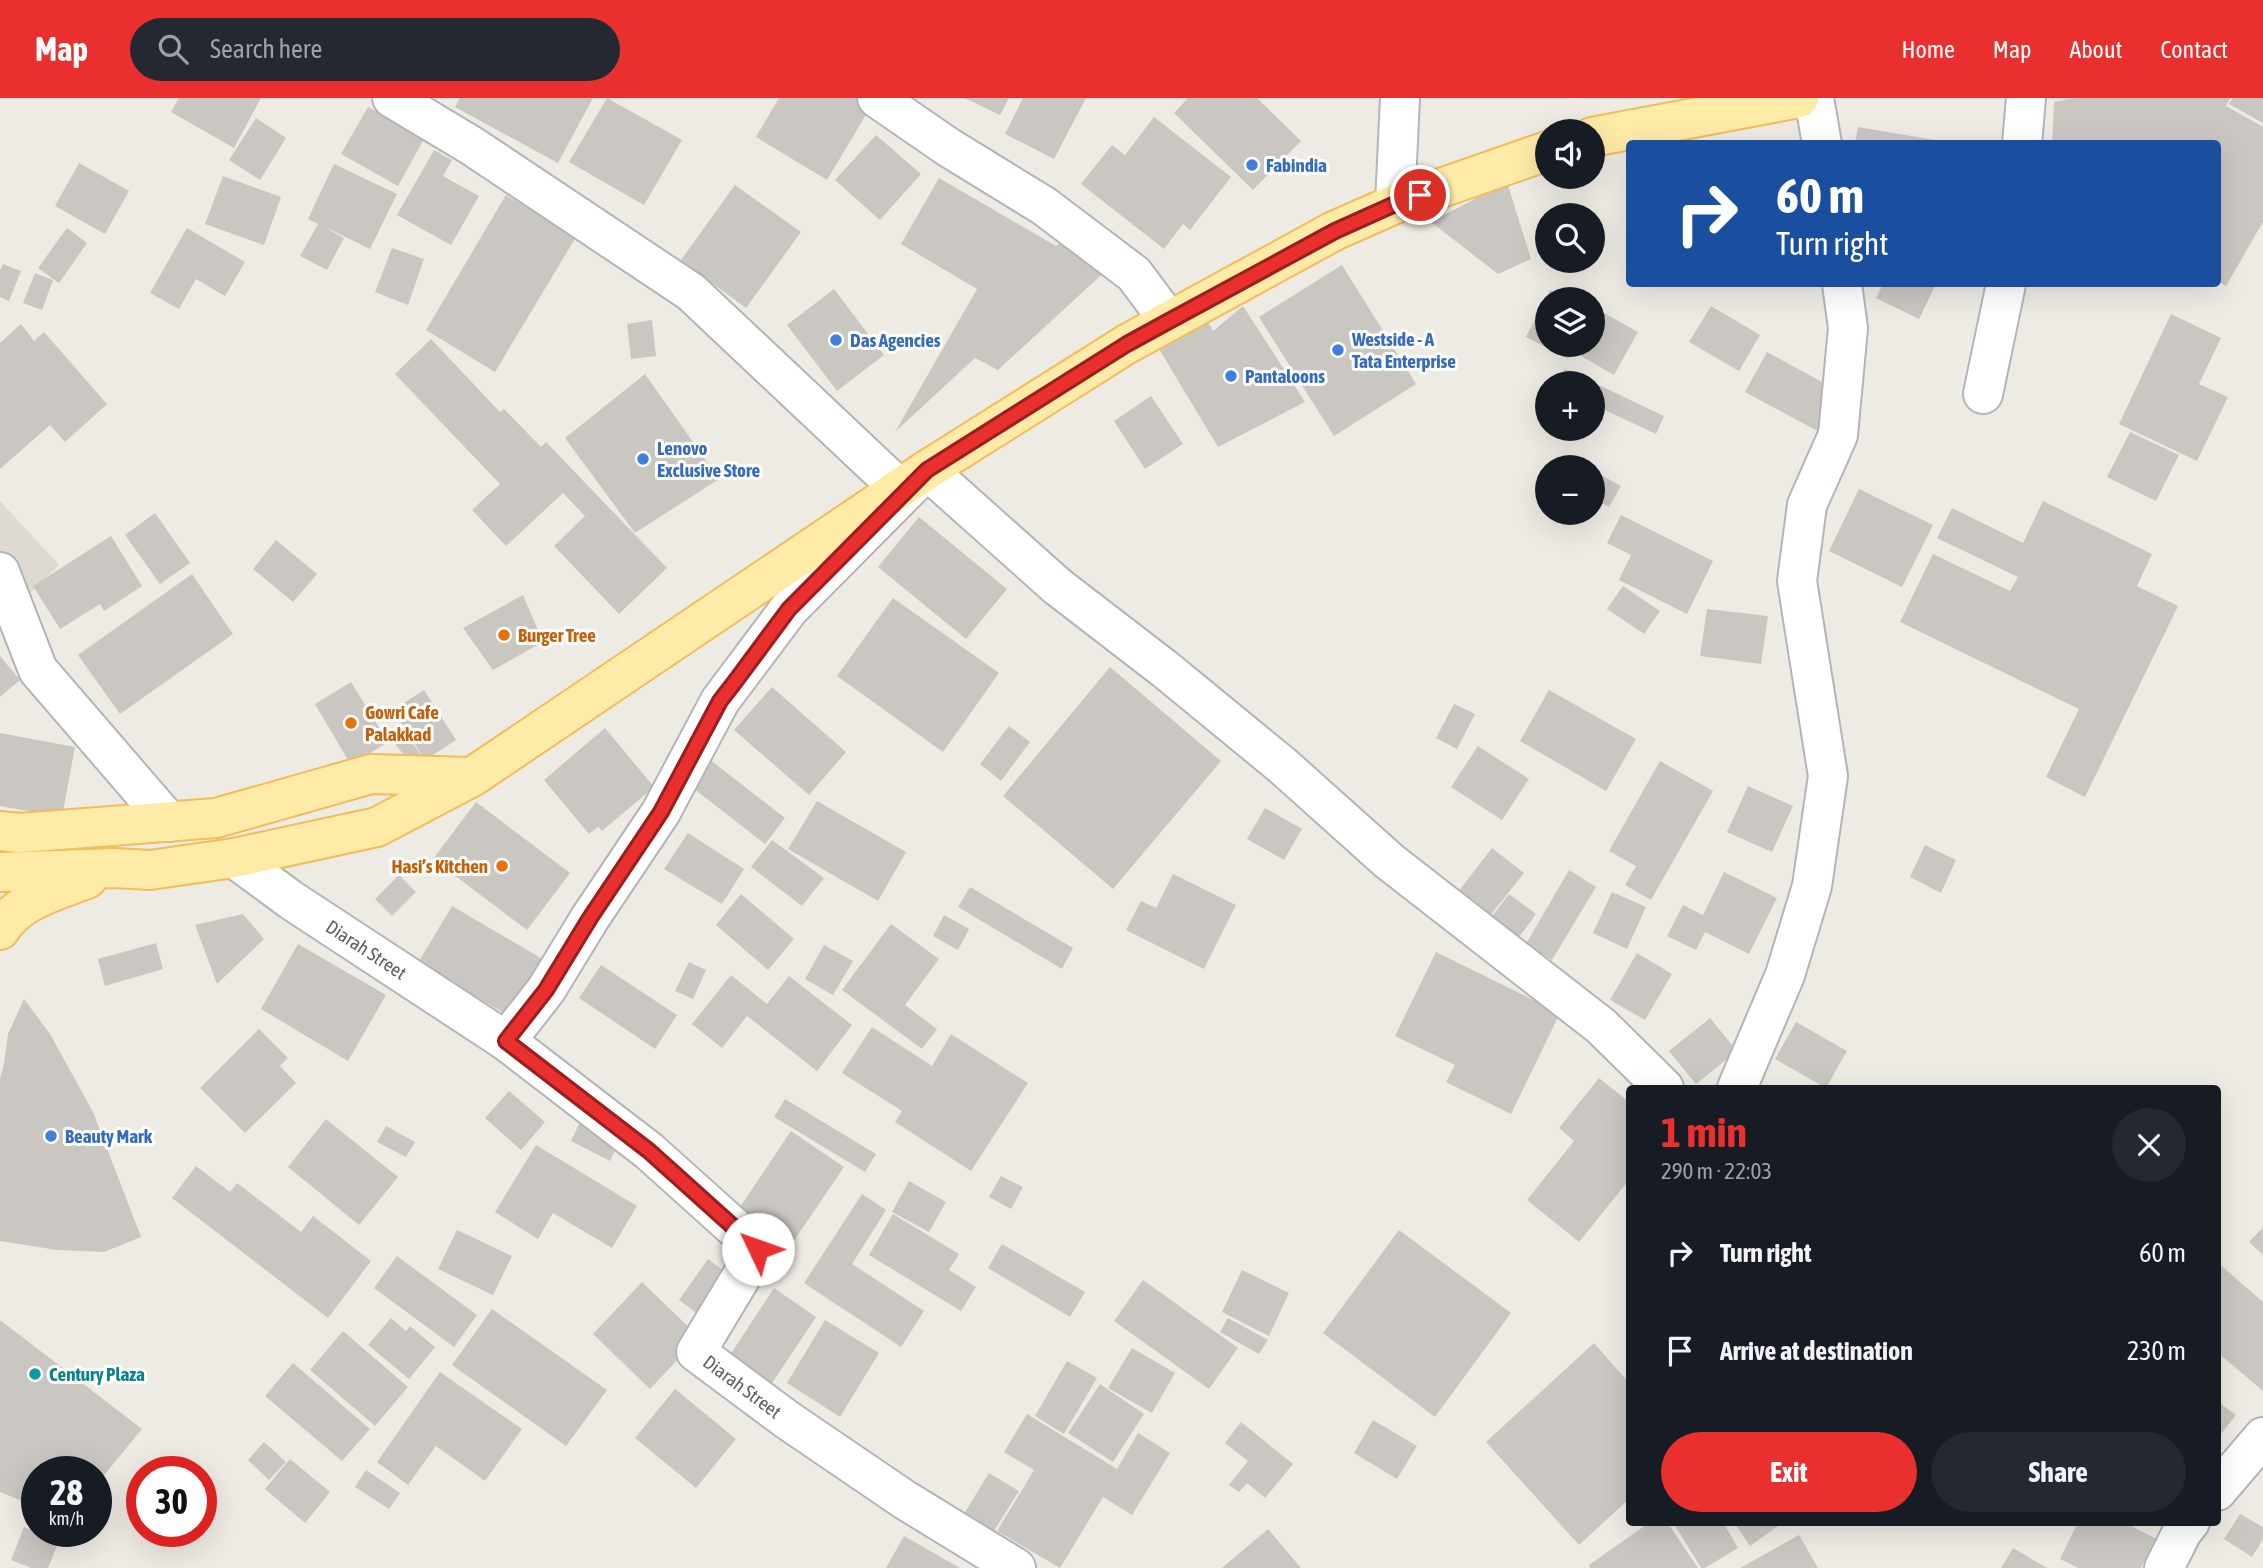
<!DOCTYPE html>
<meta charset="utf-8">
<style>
:root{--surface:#171b24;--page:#242831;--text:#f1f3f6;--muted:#9ea1a6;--accent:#ea302e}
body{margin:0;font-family:"Asap Condensed",sans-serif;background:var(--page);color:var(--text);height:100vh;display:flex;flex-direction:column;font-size:26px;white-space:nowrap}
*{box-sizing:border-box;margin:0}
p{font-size:23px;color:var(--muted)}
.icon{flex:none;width:38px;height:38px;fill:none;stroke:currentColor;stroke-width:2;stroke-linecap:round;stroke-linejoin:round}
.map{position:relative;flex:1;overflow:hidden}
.details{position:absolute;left:1626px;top:987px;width:595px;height:441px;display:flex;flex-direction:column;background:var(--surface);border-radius:7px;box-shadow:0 7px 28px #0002}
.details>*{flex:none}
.banner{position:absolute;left:1626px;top:42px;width:595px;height:147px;border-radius:7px;box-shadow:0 7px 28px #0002;background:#1a4fa0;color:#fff;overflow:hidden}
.controls{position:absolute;left:1535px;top:21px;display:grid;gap:14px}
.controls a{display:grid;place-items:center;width:70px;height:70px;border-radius:50%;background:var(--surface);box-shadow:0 7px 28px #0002;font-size:35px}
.speed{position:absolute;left:21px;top:1358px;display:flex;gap:14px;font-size:35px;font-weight:700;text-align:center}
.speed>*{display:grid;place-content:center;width:91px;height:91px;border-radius:50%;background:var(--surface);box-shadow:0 7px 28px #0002;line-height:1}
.speed small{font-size:18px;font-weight:400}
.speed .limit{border:10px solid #d22;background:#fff;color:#111}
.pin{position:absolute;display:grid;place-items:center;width:60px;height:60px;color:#fff;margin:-30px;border:4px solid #fff;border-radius:50%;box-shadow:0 2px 7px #0007}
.me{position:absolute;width:77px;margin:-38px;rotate:312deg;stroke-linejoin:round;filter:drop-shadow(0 0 5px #0008)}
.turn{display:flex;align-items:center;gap:24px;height:147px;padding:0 35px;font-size:32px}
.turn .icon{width:91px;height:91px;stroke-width:2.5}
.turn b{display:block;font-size:49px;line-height:60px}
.round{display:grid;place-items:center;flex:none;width:74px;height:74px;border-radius:37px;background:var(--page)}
.summary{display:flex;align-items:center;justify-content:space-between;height:119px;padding:0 35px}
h1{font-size:42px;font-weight:700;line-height:52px;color:var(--accent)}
.cta{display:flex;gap:14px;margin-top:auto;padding:14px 35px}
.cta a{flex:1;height:80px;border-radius:42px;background:var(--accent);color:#fff;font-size:28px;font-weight:700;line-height:80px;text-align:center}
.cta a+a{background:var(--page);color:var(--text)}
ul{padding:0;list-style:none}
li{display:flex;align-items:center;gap:21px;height:98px;padding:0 35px}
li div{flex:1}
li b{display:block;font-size:26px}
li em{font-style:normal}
header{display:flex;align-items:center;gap:42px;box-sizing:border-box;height:98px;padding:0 35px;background:var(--accent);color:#fff}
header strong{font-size:33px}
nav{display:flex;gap:38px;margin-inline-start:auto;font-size:24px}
.search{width:490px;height:63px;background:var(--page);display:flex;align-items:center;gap:18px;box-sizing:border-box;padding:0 24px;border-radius:38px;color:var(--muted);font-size:26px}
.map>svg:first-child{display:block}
.education{fill:#dedad2}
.building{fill:#cac6c1}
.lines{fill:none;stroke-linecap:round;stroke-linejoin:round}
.minor-casing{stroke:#b1b5b9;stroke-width:42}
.major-casing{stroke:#f2bc59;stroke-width:42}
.minor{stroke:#fff;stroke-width:38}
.major{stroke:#ffeba8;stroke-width:38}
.route-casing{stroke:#981f1e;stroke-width:18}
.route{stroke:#ea302e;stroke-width:12}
.shop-dot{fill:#3f7fe0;stroke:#fff;stroke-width:2.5}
.food-dot{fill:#e8710a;stroke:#fff;stroke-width:2.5}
.culture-dot{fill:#0f9aa8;stroke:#fff;stroke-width:2.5}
.labels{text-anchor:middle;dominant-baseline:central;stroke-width:6;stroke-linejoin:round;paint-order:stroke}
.shop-label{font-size:19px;font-weight:bold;fill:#366cbe;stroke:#fff;text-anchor:start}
.food-label{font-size:19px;font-weight:bold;fill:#c56008;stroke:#fff;text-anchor:start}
.street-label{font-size:19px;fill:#5c6064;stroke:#fff}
.culture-label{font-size:19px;font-weight:bold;fill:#0d838f;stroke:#fff;text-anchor:start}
</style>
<header>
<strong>Map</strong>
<div class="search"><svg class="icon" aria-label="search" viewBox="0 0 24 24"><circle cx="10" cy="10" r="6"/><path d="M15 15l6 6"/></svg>Search here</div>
<nav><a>Home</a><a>Map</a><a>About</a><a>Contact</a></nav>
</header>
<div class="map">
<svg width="2263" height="1470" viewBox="0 0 2263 1470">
<rect width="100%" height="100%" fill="#eeebe4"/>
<path class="education" d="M0,403L59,467L0,525Z"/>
<path class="building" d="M179,0H261L234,50L171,14Z
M460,0H593L558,65L455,9Z
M607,0L682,42L644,107L569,64Z
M779,0H864L873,5L827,82L756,39Z
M965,0H1009L1000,17Z
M1023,0H1086L1054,61L1005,36Z
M1188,0H1257L1301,43L1253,92L1174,15Z
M2075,0H2230L2226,8L2263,29V124L2226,188L2217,183V46H2052L2054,4Z
M2233,0H2263V25L2229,6Z
M368,9L424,41L398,88L341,56Z
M1154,19L1231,79L1190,132L1183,126L1164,151L1081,86L1112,47L1125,57Z
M256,20L286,40L260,82L229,62Z
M1858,29L1946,44V46H1855Z
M876,37L921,76L880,122L835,82Z
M434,52L452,62L443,78L479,98L451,147L397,117Z
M79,65L129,93L105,136L55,108Z
M334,66L397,96L370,151L323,128L344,140L327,172L300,158L318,126L308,121Z
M223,78L281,99L264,147L205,126Z
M939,80L1056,148L1071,135L1111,168L998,272L975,260L895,334L977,191L901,146Z
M1507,84L1531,161L1498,176L1431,124Z
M735,87L801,134L746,210L681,162Z
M506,97L576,139L495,274L426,232Z
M67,130L87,145L59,185L38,170Z
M187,130L245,164L225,198L196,181L179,211L150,195Z
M392,150L424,161L408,207L375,194Z
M3,166L21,173L9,203L0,199V173Z
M1342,167L1416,286L1334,338L1259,219Z
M35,175L53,182L42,212L23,205Z
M1883,186H1936L1919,221L1876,200Z
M834,191L884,257L837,293L787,227Z
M1550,192L1567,201H1547V247H1576L1568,261L1526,239Z
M1243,208L1305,304L1218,349L1159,251L1205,219L1213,233Z
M1711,208L1760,237L1739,273L1689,244Z
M1604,215L1638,234L1614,277L1581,258L1587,247H1592V237Z
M2171,216L2221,240L2199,286L2228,299L2197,363L2119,326Z
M652,222L656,258L631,261L627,226Z
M21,226L34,243L44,234L107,306L65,344L50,327L0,371V245Z
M431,241L500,314L504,311L541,349L546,344L667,470L619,516L554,448L585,418L563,395L506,448L472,412L500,386L395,276Z
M1767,254L1842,295L1821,335L1745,294Z
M1565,271L1664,318L1656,336L1592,306V285H1559Z
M645,276L719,381L635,435L565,340Z
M1151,298L1183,346L1145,371L1114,323Z
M2130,334L2179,357L2156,403L2107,379Z
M1592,372L1621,388L1609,409L1592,400Z
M1859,391L1933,427L1902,489L1829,453Z
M2043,403L2152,456L2137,488L2178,508L2085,699L2046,679L2079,611L1900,524L1933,456L2010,493L2018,479L1937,440L1952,410L2023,445Z
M155,415L190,465L160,486L125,437Z
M1621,417L1713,463L1687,516L1619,482L1631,457L1607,445Z
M919,419L1007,491L966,541L878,469Z
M111,438L142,488L104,513L100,506L60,531L33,488Z
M276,442L317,476L293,504L253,471Z
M192,476L233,536L120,616L78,557Z
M1623,488L1660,513L1644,536L1607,511Z
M523,497L543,544L493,572L463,530Z
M893,500L999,575L943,654L837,578Z
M1707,511L1768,518L1761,566L1700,558Z
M0,558L20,582L0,599Z
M1110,569L1221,663L1113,791L1003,698Z
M351,584L388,644L351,667L315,606Z
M772,589L846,654L809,697L734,632Z
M424,592L456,642L425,662L393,612Z
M1549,592L1636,641L1606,693L1520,643Z
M1454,606L1475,616L1457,651L1436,640Z
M399,628L422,658L411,666L388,637Z
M1009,628L1030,644L1001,683L980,666Z
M605,630L654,689L602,733L598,729L589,736L544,682Z
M0,635L75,649L62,719L0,708Z
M1478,648L1529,681L1502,722L1451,689Z
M709,661L785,720L765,746L689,687Z
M1660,663L1713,693L1651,802L1625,787L1636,768L1609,753Z
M1748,688L1793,708L1772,754L1727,734Z
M817,703L906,754L878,803L788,751Z
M476,704L570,775L527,832L433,761Z
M1265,710L1302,731L1284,762L1247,741Z
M688,735L744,771L722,806L664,771Z
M772,742L824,780L802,808L751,769Z
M1925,747L1956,762L1941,795L1910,779Z
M1492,750L1524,775L1489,819L1458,794Z
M1569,772L1596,789L1552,862L1526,846Z
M1724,774L1777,800L1749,856L1705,834L1696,852L1667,838L1683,807L1703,817Z
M1173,776L1236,807L1204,871L1126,832L1141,803L1156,810Z
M399,777L416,794L392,818L375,801Z
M970,789L1073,850L1062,871L958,809Z
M1612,794L1646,809L1627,851L1593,835Z
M741,796L794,841L768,872L716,827Z
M1509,796L1536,816L1511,850L1484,829Z
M452,808L546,863L513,920L418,865Z
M243,816L264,841L217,886L195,827Z
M944,817L969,831L958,852L933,838Z
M891,826L939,861L905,907L937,931L922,951L842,892Z
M156,845L163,871L105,888L98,861Z
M298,846L386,897L348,963L261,911Z
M824,847L853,863L833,897L805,881Z
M1436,854L1560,915L1511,1016L1446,984L1455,967L1395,938Z
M1637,855L1672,876L1645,922L1610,902Z
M689,864L706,872L693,901L675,893Z
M601,867L677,917L655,951L579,900Z
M731,877L767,906L789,878L852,927L817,973L747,918L722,950L692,926Z
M24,901L50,936L93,1014L141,1139L104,1154L57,1152L0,1143V981L4,966L8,936Z
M1710,920L1737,953L1696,986L1669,953Z
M1796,924L1847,953L1826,990L1775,961Z
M872,929L932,968L951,936L1028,985L971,1073L895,1024L902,1013L842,975Z
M259,931L288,960L280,968L296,985L245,1035L200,990Z
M1599,980L1629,1004V1082L1579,1144L1527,1102L1574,1043L1559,1030Z
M509,993L545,1024L521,1052L485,1020Z
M785,1001L876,1056L865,1074L774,1019Z
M582,1020L622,1039L610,1063L571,1043Z
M326,1021L398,1079L359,1127L288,1069Z
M386,1028L415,1044L406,1059L377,1044Z
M791,1033L844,1069L793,1144L740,1109Z
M536,1047L637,1108L612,1150L553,1115L538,1141L495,1114Z
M196,1068L230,1094L237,1085L301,1134L313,1118L371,1163L328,1220L172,1100Z
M1001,1078L1023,1089L1011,1111L989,1099Z
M909,1083L946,1104L929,1134L892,1114Z
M862,1096L886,1112L852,1166L924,1213L901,1249L804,1185Z
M893,1116L959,1156L949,1172L976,1189L961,1213L869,1157Z
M2263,1129V1157L2249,1144Z
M457,1132L512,1158L493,1197L438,1171Z
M1399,1132L1511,1215L1435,1319L1323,1235Z
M1002,1146L1085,1194L1070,1219L988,1170Z
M397,1158L477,1217L454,1249L374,1190Z
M708,1161L735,1181L706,1222L679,1202Z
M2217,1164L2263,1204V1293L2217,1254Z
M1242,1172L1289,1195L1269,1238L1222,1214Z
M1143,1182L1238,1250L1209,1291L1114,1223Z
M642,1184L699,1239L650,1291L593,1236Z
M774,1190L816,1219L764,1297L722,1269Z
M492,1211L607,1292L566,1348L452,1267Z
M391,1220L406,1233L410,1228L435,1249L409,1281L368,1247Z
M1228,1220L1268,1242L1259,1256L1220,1234Z
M0,1222L142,1331L96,1387V1374H37V1409L0,1394Z
M825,1222L879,1255L840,1319L787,1285Z
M343,1233L408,1289L375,1328L310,1272Z
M1594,1245L1629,1285V1401L1579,1447L1486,1344Z
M1132,1250L1175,1275L1152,1315L1108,1290Z
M1067,1263L1097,1280L1064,1336L1035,1318Z
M293,1265L370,1331L342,1363L265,1298Z
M440,1274L522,1331L485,1383L436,1348L408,1387L377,1364Z
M1100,1286L1144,1316L1113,1364L1068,1335Z
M675,1291L736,1341L696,1390L635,1340Z
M2217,1303L2236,1317L2217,1341Z
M1027,1316L1117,1371L1138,1335L1170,1355L1132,1417L1103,1399L1060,1470L997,1433L1034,1372L1004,1354Z
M1373,1322L1417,1348L1397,1381L1354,1355Z
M1241,1324L1293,1366L1265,1400L1247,1385L1239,1394L1229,1387L1248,1363L1225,1345Z
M264,1344L286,1364L269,1382L248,1362Z
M290,1361L330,1394L305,1425L265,1391Z
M366,1372L400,1395L389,1411L355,1389Z
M989,1375L1019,1393L989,1441L959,1424Z
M2240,1416L2263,1429V1441L2252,1459L2224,1441Z
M1650,1424H1667L1698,1470H1590L1589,1467Z
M1673,1424H1723L1738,1450L1705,1470H1701Z
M1734,1424H1784L1750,1448Z
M2078,1424H2123L2155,1440L2141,1470H2078L2060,1461Z
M24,1429L59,1443L48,1470H31L11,1462Z
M1268,1431L1301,1470H1222Z
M1799,1437L1818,1470H1740Z
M904,1438L960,1470H886Z
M2013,1450L2047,1470H2001Z"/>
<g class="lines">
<g class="minor-casing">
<g id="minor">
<path d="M392,0L472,48L691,194L900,391"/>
<path d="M877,0L948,49L1044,108L1134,176L1169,223"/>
<path d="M1814,0L1822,46"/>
<path d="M2022,46L2026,0"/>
<path d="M1395,106L1400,0"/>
<path d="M1983,296L2006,186"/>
<path d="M0,474L38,572L169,724"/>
<path id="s1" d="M234,760L291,802L506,943L649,1053L758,1151L696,1254L786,1321L905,1402L1016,1470"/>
<path d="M506,943L546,892L590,820L661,714L720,603L789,511L927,372L1057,488L1166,572L1283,668L1389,763L1601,928L1664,990"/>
<path d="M1737,990L1785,877L1812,788L1828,678L1797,483L1807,407L1838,337L1848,230L1842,186"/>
<path d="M2217,1393L2263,1339"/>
<path d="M2164,1470L2182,1434L2190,1424"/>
</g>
</g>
<g class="major-casing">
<path id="major" d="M1592,39L1799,0
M0,733L20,735L216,720L371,676L470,679
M0,774L115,770L150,772L234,760L377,729L472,679L927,372L1127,246L1334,133L1395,106L1547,53
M0,832C18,802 56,793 87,781"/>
</g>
<use href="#minor" class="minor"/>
<use href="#major" class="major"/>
</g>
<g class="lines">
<g class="route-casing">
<path id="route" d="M758,1151L649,1053L506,943L546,892L590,820L661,714L720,603L734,585L789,511L927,372L1127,246L1169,223L1335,133L1395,106L1420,97"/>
</g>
<use href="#route" class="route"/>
</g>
<g class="shop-dot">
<circle cx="1252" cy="67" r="7"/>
<circle cx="836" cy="242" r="7"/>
<circle cx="1338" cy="252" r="7"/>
<circle cx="1231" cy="278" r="7"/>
<circle cx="643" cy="361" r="7"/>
<circle cx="51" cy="1038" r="7"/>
</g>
<g class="food-dot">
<circle cx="504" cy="537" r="7"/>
<circle cx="351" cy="625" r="7"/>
<circle cx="502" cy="768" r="7"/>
</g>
<circle class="culture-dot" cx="35" cy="1276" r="7"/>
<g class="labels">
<g class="shop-label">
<text x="1266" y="67">Fabindia</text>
<text x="1352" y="241">Westside - A<tspan x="1352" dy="22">Tata Enterprise</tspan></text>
<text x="850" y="242">Das Agencies</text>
<text x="1245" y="278">Pantaloons</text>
<text x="657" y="350">Lenovo<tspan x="657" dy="22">Exclusive Store</tspan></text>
<text x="65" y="1038">Beauty Mark</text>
</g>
<g class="food-label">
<text x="518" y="537">Burger Tree</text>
<text x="365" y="614">Gowri Cafe<tspan x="365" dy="22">Palakkad</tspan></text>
<text x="488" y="768" text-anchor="end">Hasi’s Kitchen</text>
</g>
<g class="street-label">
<text stroke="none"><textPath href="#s1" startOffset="161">Diarah Street</textPath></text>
<text stroke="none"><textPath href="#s1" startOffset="833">Diarah Street</textPath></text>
</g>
<g class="culture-label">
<text x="49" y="1276">Century Plaza</text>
</g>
</g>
</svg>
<div class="controls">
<a><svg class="icon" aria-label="sound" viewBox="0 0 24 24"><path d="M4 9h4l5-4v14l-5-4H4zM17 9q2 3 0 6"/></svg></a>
<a><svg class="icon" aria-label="search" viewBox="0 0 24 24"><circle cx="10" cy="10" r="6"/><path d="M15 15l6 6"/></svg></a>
<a><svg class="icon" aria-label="layers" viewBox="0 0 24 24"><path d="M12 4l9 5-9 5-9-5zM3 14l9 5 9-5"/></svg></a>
<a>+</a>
<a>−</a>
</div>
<div class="speed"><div>28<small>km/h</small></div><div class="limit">30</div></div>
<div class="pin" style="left:1420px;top:97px;background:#d93025"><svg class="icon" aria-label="arrive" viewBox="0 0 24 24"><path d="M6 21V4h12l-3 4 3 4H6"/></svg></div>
<svg class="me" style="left:758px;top:1151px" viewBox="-20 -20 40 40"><circle r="19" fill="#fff"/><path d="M0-13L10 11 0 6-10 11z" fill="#ea302e"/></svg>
<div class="banner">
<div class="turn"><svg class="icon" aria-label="right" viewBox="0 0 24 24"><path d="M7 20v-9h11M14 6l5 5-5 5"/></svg><div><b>60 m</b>Turn right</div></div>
</div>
<section class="details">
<div class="summary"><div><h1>1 min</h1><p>290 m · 22:03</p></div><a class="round"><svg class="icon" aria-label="close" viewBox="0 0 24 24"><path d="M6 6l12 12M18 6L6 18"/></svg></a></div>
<ul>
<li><svg class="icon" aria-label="right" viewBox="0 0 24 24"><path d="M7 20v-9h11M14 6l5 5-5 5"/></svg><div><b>Turn right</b></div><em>60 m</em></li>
<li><svg class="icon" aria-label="arrive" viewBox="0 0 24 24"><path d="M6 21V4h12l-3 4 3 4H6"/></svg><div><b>Arrive at destination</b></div><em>230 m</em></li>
</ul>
<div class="cta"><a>Exit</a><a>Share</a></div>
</section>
</div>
